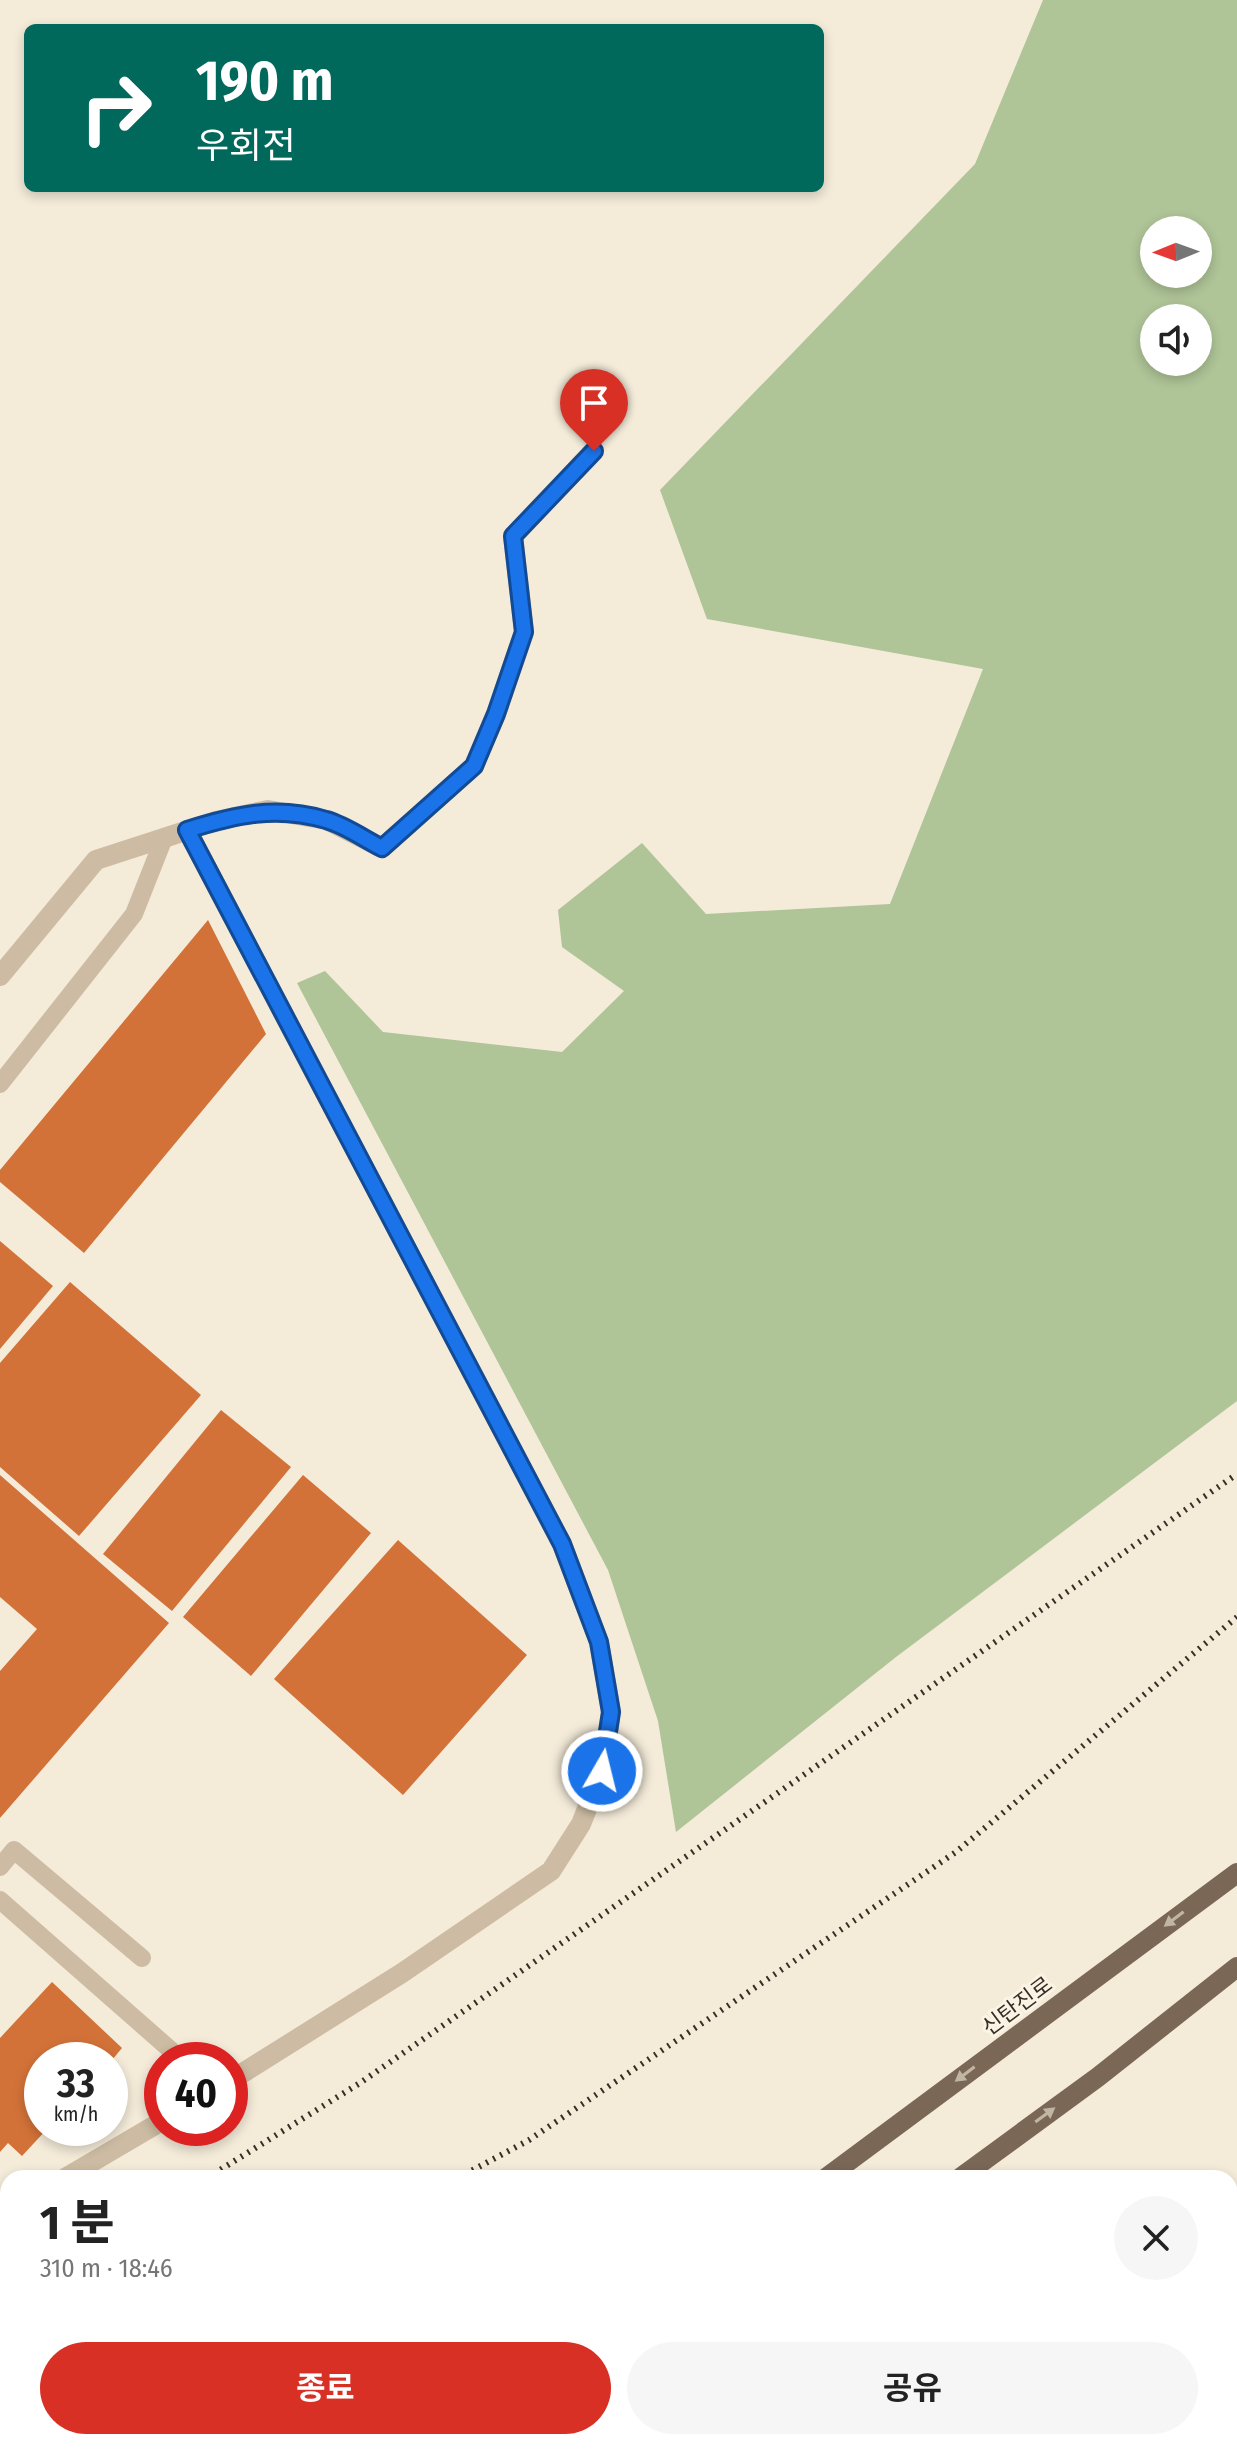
<!DOCTYPE html>
<html lang="ko">
<meta charset="utf-8">
<style>
:root{--surface:#fff;--page:#f6f6f6;--text:#222;--muted:#767676;--accent:#d93025}
body{margin:0;font-family:"Fira Sans Condensed","Noto Sans KR",sans-serif;background:var(--page);color:var(--text);height:100vh;display:flex;flex-direction:column;font-size:30px;white-space:nowrap}
*{box-sizing:border-box;margin:0}
p{font-size:26px;color:var(--muted)}
.icon{flex:none;width:44px;height:44px;fill:none;stroke:currentColor;stroke-width:2;stroke-linecap:round;stroke-linejoin:round}
.map{position:relative;flex:1;overflow:hidden}
.drawer{position:absolute;left:0px;top:2170px;width:1238px;height:280px;display:flex;flex-direction:column;background:var(--surface);border-radius:24px 24px 0 0;box-shadow:0 4px 12px #0003}
.drawer>*{flex:none}
.top-card{position:absolute;left:24px;top:24px;width:800px;height:168px;border-radius:12px;box-shadow:0 4px 12px #0003;background:#00695c;color:#fff;overflow:hidden}
.needle{width:52px;rotate:269deg}
.fabs{position:absolute;left:1140px;top:216px;display:grid;gap:16px}
.fabs a{display:grid;place-items:center;width:72px;height:72px;border-radius:50%;background:var(--surface);box-shadow:0 4px 12px #0003;font-size:40px}
.speed{position:absolute;left:24px;top:2042px;display:flex;gap:16px;font-size:40px;font-weight:700;text-align:center}
.speed>*{display:grid;place-content:center;width:104px;height:104px;border-radius:50%;background:var(--surface);box-shadow:0 4px 12px #0003;line-height:1}
.speed small{font-size:20px;font-weight:400}
.speed .limit{border:12px solid #d22;background:#fff;color:#111}
.pin{position:absolute;display:grid;place-items:center;width:68px;height:68px;color:#fff;margin:-82px -34px;border-radius:50% 50% 50% 0;rotate:-45deg;box-shadow:0 0 8px #0007}
.pin .icon{rotate:45deg}
.me{position:absolute;width:88px;margin:-44px;rotate:8deg;stroke-linejoin:round;filter:drop-shadow(0 0 6px #0008)}
.turn{display:flex;align-items:center;gap:28px;height:168px;padding:0 40px;font-size:36px}
.turn .icon{width:104px;height:104px;stroke-width:2.5}
.turn b{display:block;font-size:56px;line-height:68px}
.round{display:grid;place-items:center;flex:none;width:84px;height:84px;border-radius:42px;background:var(--page)}
.overview{display:flex;align-items:center;justify-content:space-between;height:136px;padding:0 40px}
h1{font-size:48px;font-weight:700;line-height:60px}
.primary-button{display:flex;gap:16px;margin-top:auto;padding:16px 40px}
.primary-button a{flex:1;height:92px;border-radius:48px;background:var(--accent);color:#fff;font-size:32px;font-weight:700;line-height:92px;text-align:center}
.primary-button a+a{background:var(--page);color:var(--text)}
.map>svg:first-child{display:block}
.green{fill:#afc497;fill-rule:evenodd}
.building{fill:#d27238}
.lines{fill:none;stroke-linecap:round;stroke-linejoin:round}
.service{stroke:#cdbca3;stroke-width:18}
.minor{stroke:#cdbca3;stroke-width:20}
.tertiary{stroke:#cdbca3;stroke-width:20}
.primary{stroke:#7b6755;stroke-width:20}
.motorway{stroke:#59493c;stroke-width:24}
.rail{stroke:#372e26;stroke-width:6;stroke-dasharray:2 6;stroke-linecap:butt}
.oneway{fill:#c1b5a4}
.route-casing{stroke:#114b97;stroke-width:20}
.route{stroke:#1a73e8;stroke-width:14}
.labels{text-anchor:middle;dominant-baseline:central;stroke-width:6;stroke-linejoin:round;paint-order:stroke}
.street-label{font-size:22px;fill:#372e26;stroke:#fbf4e5}
</style>
<div class="map">
<svg width="1237" height="2450" viewBox="0 0 1237 2450">
<rect width="100%" height="100%" fill="#f4ebd9"/>
<path class="green" d="M1043,0H1237V1401L896,1657L676,1832L658,1721L608,1570L297,983L325,971L383,1032L562,1052L624,991L562,947L558,910L642,843L706,914L890,904L983,669L707,619L660,490L975,164ZM1154,230H1198V274H1154ZM1154,318H1198V362H1154Z"/>
<path class="building" d="M208,920L266,1034L84,1253L0,1182V1170Z
M0,1241L53,1286L0,1349Z
M70,1282L201,1395L79,1536L0,1467V1363Z
M221,1410L291,1467L172,1611L103,1554Z
M0,1475L169,1623L0,1818V1671L37,1629L0,1597Z
M303,1475L371,1533L251,1676L183,1617Z
M398,1540L527,1655L403,1795L274,1679Z
M52,1982L122,2048L112,2060H42V2128H48L22,2156L8,2143L0,2152V2038Z"/>
<g class="lines">
<path class="service" d="M0,1084L134,914L164,838
M0,1867L14,1850L142,1958
M0,1900L182,2060"/>
<path class="minor" d="M0,976L96,860L216,821L268,810L327,820L382,848L474,766L496,714L524,632L513,536L594,451"/>
<path class="tertiary" d="M187,830L562,1544L599,1642L611,1712L602,1771L581,1824L551,1871L402,1973L230,2081
M65,2178L162,2121
M0,2216L8,2211"/>
<path class="primary" d="M826,2178L1237,1873
M960,2178L1098,2077L1237,1967
M434,2450L446,2442
M564,2450L576,2442"/>
<path class="motorway" d="M1230,2225L1237,2220
M1230,2345L1237,2340
M933,2450L943,2442
M1088,2450L1099,2442"/>
<path class="rail" d="M207,2178L360,2083L1237,1474
M458,2178L529,2140L956,1852L1237,1617
M0,2302L8,2298
M0,2400L8,2397"/>
</g>
<defs><path id="oneway-solid" d="M-6-.8H1V-3.2L6.5 0L1 3.2V.8H-6Z" transform="scale(2)"/></defs>
<g class="oneway">
<use href="#oneway-solid" transform="translate(1174 1919) rotate(143)"/>
<use href="#oneway-solid" transform="translate(965 2074) rotate(143)"/>
<use href="#oneway-solid" transform="translate(1045 2115) rotate(-36)"/>
</g>
<g class="lines">
<g class="route-casing">
<path id="route" d="M594,451L513,536L524,632L496,714L474,766L382,848C364,839 345,825 326,820C276,805 235,815 187,830L562,1544L599,1642L611,1712L602,1771"/>
</g>
<use href="#route" class="route"/>
</g>
<g class="labels">
<g class="street-label">
<text transform="translate(1017 2006) rotate(-37)">신탄진로</text>
</g>
</g>
</svg>
<div class="fabs">
<a><svg class="needle" viewBox="-14 -14 28 28"><path d="M0-13l5 13h-10z" fill="#e53935"/><path d="M0 13l5-13h-10z" fill="#767676"/></svg></a>
<a><svg class="icon" aria-label="sound" viewBox="0 0 24 24"><path d="M4 9h4l5-4v14l-5-4H4zM17 9q2 3 0 6"/></svg></a>
</div>
<div class="speed"><div>33<small>km/h</small></div><div class="limit">40</div></div>
<div class="pin" style="left:594px;top:451px;background:#d93025"><svg class="icon" aria-label="arrive" viewBox="0 0 24 24"><path d="M6 21V4h12l-3 4 3 4H6"/></svg></div>
<svg class="me" style="left:602px;top:1771px" viewBox="-20 -20 40 40"><circle r="17" fill="#1a73e8" stroke="#fff" stroke-width="3"/><path d="M0-11L8 9 0 5-8 9z" fill="#fff"/></svg>
<div class="top-card">
<div class="turn"><svg class="icon" aria-label="right" viewBox="0 0 24 24"><path d="M7 20v-9h11M14 6l5 5-5 5"/></svg><div><b>190 m</b>우회전</div></div>
</div>
<section class="drawer">
<div class="overview"><div><h1>1 분</h1><p>310 m · 18:46</p></div><a class="round"><svg class="icon" aria-label="close" viewBox="0 0 24 24"><path d="M6 6l12 12M18 6L6 18"/></svg></a></div>
<div class="primary-button"><a>종료</a><a>공유</a></div>
</section>
</div>
